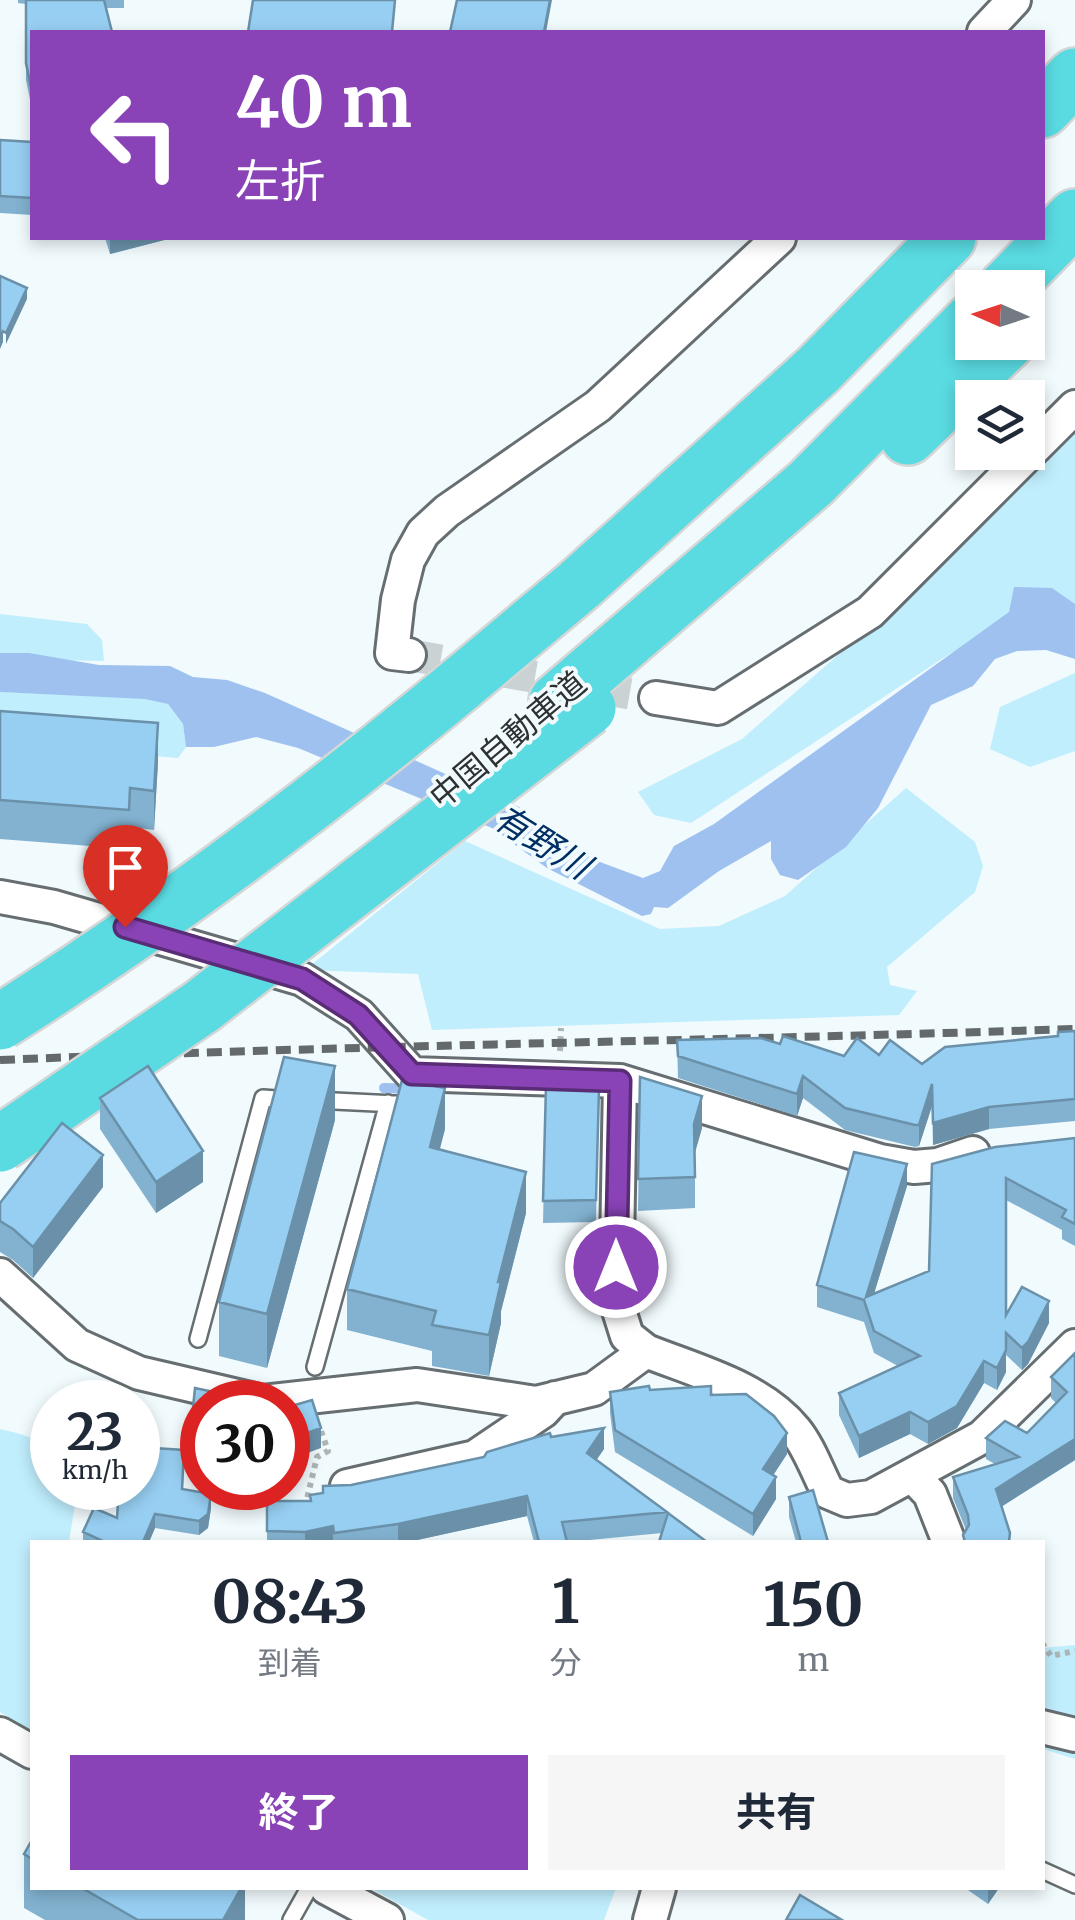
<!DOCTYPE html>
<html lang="ja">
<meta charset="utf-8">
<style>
:root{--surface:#fff;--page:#f6f6f7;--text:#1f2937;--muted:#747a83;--accent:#8943b6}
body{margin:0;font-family:Merriweather,"Noto Sans JP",serif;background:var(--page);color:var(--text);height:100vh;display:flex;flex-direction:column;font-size:38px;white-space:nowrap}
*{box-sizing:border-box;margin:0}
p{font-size:32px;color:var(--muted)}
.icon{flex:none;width:55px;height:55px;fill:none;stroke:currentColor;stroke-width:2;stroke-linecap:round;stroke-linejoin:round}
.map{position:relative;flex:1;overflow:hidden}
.details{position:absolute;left:30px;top:1540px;width:1015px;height:350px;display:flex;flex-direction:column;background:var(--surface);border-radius:0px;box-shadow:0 5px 15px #0003}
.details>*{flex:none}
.top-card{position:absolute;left:30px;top:30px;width:1015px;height:210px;border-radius:0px;box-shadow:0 5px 15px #0003;background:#8943b6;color:#fff;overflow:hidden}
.needle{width:65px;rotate:273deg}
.controls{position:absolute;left:955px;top:270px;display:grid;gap:20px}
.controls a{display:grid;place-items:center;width:90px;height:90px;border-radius:0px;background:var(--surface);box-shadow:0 5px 15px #0003;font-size:50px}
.speed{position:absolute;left:30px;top:1380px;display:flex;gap:20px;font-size:50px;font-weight:700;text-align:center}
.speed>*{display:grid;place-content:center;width:130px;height:130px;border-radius:50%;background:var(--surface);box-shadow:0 5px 15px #0003;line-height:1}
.speed small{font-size:25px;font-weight:400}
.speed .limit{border:15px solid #d22;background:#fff;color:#111}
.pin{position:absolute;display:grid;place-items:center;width:85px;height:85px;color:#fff;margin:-102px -42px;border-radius:50% 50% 50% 0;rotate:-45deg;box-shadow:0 0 10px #0007}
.pin .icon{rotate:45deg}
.me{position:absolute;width:110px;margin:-55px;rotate:0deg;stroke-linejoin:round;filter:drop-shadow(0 0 8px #0008)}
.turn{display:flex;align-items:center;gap:35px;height:210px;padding:0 40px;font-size:45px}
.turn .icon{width:130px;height:130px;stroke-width:2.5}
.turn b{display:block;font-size:70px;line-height:85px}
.eta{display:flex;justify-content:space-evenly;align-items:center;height:170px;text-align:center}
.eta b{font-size:60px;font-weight:700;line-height:70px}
.action{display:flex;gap:20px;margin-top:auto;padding:20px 40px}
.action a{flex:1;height:115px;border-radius:0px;background:var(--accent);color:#fff;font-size:40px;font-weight:700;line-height:115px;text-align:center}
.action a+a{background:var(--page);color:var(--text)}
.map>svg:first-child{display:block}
.green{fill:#c0eefd}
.water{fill:#9ec1f0}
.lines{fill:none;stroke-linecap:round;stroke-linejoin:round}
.stream{stroke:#9ec1f0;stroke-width:10}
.street-tunnel{stroke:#cad2d4;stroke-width:32;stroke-dasharray:32 16;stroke-linecap:butt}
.lane-casing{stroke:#666e71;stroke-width:20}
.street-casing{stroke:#666e71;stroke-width:38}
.highway-casing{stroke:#d5d6d6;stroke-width:60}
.path{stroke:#adb5b7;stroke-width:6;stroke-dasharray:5 5;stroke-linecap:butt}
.lane{stroke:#fff;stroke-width:15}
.street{stroke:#fff;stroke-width:32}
.highway{stroke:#5adbe2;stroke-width:55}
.rail{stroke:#64696b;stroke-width:8;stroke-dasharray:15 8;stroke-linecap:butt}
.highway-bridge-casing{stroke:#d5d6d6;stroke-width:60;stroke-linecap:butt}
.highway-bridge{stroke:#5adbe2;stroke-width:55}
.wall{fill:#82b2d0}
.shaded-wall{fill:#6a91a9}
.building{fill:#97cff2;stroke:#6a91a9;stroke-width:2.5}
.route-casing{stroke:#592c76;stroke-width:25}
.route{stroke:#8943b6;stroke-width:18}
.labels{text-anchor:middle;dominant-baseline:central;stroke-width:8;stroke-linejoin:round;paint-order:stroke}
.street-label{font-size:32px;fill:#2d3132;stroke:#f1fafd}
.water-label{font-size:35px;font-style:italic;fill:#002f64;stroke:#f1fafd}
</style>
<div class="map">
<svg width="1075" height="1920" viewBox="0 0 1075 1920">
<rect width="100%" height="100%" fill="#f1fafd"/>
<path class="green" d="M1075,432V617L951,653L691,823L654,815L638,792L742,739L870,627Z
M0,614L87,624L102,640L104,661L0,659Z
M1075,673V751L1030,767L990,749L1000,707Z
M0,692L145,698L168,704L183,724L186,747L178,758L0,744Z
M906,788L975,842L983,866L975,892L887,967L890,985L917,991L899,1015L432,1030L418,974L305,970L465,841L660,929L719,926L785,896Z
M0,1429C40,1438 52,1443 52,1488H73L77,1492L69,1542H32V1731L0,1712Z
M1075,1645V1759L1043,1749L1042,1648Z
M371,1888H616L604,1920H428Z"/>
<path class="water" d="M1014,587L1052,588L1075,604V659L1046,650L1017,651L995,659L973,686L931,705L878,808L846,847L798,880L780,875L771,859V841L719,871L668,908L654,907L651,914L642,916L547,868L492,828L298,748L256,737L214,747H186L183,724L168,704L145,699L0,692V653H29L99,665L170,666L193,677L227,680L265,693L519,807L560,842L600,862L643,878L660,871L674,846L714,824L1009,612Z"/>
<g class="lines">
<path class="stream" d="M384,1088L414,1089"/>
<path class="street-tunnel" d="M409,655L656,698"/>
<g class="lane-casing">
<path id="lane" d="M314,1100L416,1105
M198,1339L263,1098L291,1100
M315,1367L388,1103
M1042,1870L1075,1885
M291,1920L309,1888"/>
</g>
<g class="street-casing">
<path id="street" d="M984,32L1014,0
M409,655L392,653L398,600L408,560L423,533L447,511L598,406L779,238
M656,698L718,708L870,612L1075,407
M0,897L54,907L302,979L359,1015L412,1074L620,1081L880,1161L914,1167L938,1165L973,1153
M0,1275L77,1345L139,1373L263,1402L417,1385L536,1403L594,1389L646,1351L627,1336L616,1301L620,1081
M646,1351C696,1371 760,1387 795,1430C809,1447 818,1473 828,1492L847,1500L871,1497L982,1437L1075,1346
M912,1475L930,1494L949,1542
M347,1486L475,1457L543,1411L555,1398
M1042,1727L1075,1735
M0,1734L32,1752
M327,1888L387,1920
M650,1920L659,1888"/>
</g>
<g class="highway-casing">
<path id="highway" d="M1042,110L1075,76
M1006,288L1075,217
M908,437L1007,342
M462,683L579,585L818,370L948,238
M557,701L811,483L972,321"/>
</g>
<path class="path" d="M560,1051L561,1028
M305,1507L317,1457L328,1451L320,1428
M1042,1643L1051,1656L1075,1651"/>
<use href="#lane" class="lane"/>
<use href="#street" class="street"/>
<use href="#highway" class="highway"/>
<path class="rail" d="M0,1060C358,1045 717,1041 1075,1029"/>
<g class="highway-bridge-casing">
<path id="highway-bridge" d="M0,1022C161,920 315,805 462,683
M0,1144L201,1007L588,708"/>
</g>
<use href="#highway-bridge" class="highway-bridge"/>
</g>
<path class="wall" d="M18,0H124V8H106L32,32V109L26,80V4L18,3Z
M0,140L32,142V215L0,213Z
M105,238H172L110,254Z
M0,711L158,762L154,830L130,827L129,849L0,839Z
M1075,1031V1121L989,1129L933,1145L932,1106L919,1146L915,1147L845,1130L803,1098L797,1116L678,1078L677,1040L780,1044L844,1056L879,1055L922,1064Z
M640,1077L702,1128L695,1153V1208L638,1211Z
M546,1085L599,1089L596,1222L543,1223Z
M100,1098L203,1182L156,1213L100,1129Z
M335,1120L267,1368L219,1356V1302Z
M445,1129L439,1150L526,1213L501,1311V1323L489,1376L432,1366V1351L347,1330V1289Z
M1075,1138V1246L1062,1239V1230L1006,1200V1315L1049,1323L1028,1364L1022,1370L1006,1355V1372L997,1390L984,1383L957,1428L928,1444L910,1434L859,1458L839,1415V1393L898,1366L874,1353L864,1322L817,1307V1285L907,1186L874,1294L929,1271L932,1164Z
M103,1187L33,1278L13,1260L0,1252V1203Z
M1075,1353V1460L1001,1507L1010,1542H963V1535L966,1530L953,1498V1477L995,1464L986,1459V1438L1027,1433L1056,1403L1051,1398V1377Z
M195,1388L228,1395V1400L259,1402H202V1450L191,1447Z
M650,1390L711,1395L787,1454L773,1475L776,1499L753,1536L615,1452L610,1413V1392Z
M551,1437L604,1449L596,1460L667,1512L662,1533L569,1542H534L527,1516L408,1542H267V1501H310L323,1493L351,1485L484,1457Z
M184,1464L183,1490L211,1508L208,1528L199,1535L155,1528L149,1542H83V1532L117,1518Z
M789,1497L828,1542H796L789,1517Z
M32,1840V1888H245V1920H45L24,1908V1854Z
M965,1888H999L988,1904Z"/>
<path class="shaded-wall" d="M550,0H552L546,32H544Z
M110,238H172L110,254Z
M27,288V299L6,344V333Z
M3,331V342L0,349V338Z
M158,723V762L154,830V791Z
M335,1066V1120L267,1368V1314Z
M803,1076V1098L797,1116V1094Z
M932,1084V1106L919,1146V1125Z
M445,1088V1129L430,1188V1147Z
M702,1096V1128L694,1155V1124Z
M989,1107V1129L933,1145V1123Z
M203,1151V1182L156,1213V1182Z
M103,1155V1187L33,1278V1247Z
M907,1164V1186L868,1313L866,1297Z
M526,1172V1213L501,1311V1323L489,1376V1335L498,1282Z
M1049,1301V1323L1028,1364L1022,1370V1348Z
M1006,1350V1372L997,1390V1368Z
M984,1361V1383L957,1428L928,1444V1422Z
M910,1412V1434L859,1458V1436Z
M321,1428V1448L288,1460V1440Z
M604,1428V1449L587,1474V1453Z
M787,1433V1454L763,1491V1469Z
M1075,1439V1460L996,1510V1489Z
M776,1477V1499L753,1536V1514Z
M211,1494V1508L208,1528L199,1535V1521Z
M527,1496V1516L408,1542H398V1524Z
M155,1514V1528L149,1542H143Z
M333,1526V1542H305V1532Z
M241,1888H245V1920H223Z
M988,1888H999L988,1904Z"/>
<path class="building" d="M26,0H104L112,32H32V92L26,63Z
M253,0H395L392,32H248Z
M457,0H550L544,32H450Z
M0,140L32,142V198L0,196Z
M0,276L27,288L6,333L3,331L0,338Z
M0,711L158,723L154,791L130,788L129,810L0,800Z
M1075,1031V1099L989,1107L933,1123L932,1084L919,1125H915L845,1108L803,1076L797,1094L678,1056L677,1040L761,1038L780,1044L783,1036L844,1056L857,1038L879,1055L890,1040L922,1064L945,1047L1058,1036V1032Z
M284,1057L335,1066L267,1314L219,1302Z
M148,1066L203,1151L156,1182L100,1098Z
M640,1077L702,1096L694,1124L695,1177L638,1179Z
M402,1080L445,1088L430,1147L526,1172L498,1282H501L489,1335L432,1325L436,1311L347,1289Z
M546,1085L599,1089L596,1200L543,1201Z
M62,1123L103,1155L33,1247L13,1229L0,1221V1203Z
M1075,1138V1224L1062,1217L1066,1210L1006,1178V1315L1022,1287L1049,1301L1028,1342L1022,1348L1006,1333V1350L997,1368L984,1361L957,1406L928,1422L910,1412L859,1436L839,1393L920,1356L874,1331L864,1300L817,1285L854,1152L907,1164L866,1297L929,1271L932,1164L995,1147Z
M1075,1353V1439L996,1489L1010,1533L1009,1542H965L963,1535L969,1525L968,1515L953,1477L1019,1457L986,1438L1005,1421L1027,1433L1067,1392L1051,1377Z
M649,1386L650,1390L711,1386V1395L746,1394L774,1416L787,1433L763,1469L776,1477L753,1514L615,1430L610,1392Z
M195,1388L228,1395V1400L259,1402H202V1430L191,1427Z
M312,1400L321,1428L288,1440V1404L295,1405Z
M604,1428L587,1453L667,1512L562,1522L567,1542H539L527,1496L398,1524L334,1533L333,1526L305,1532L267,1531V1501H311L310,1495L323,1493V1486L351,1485L484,1457L487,1452L550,1433L551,1437Z
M138,1447L184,1450L182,1489L211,1494L208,1514L199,1521L155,1514L143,1542H103V1541L83,1532L94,1508L117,1518L119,1488H138Z
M813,1490L828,1542H801L789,1497Z
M668,1513L707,1542H659Z
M32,1840V1859L24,1854Z
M82,1888H241L223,1920H138Z
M800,1895L842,1920H786Z"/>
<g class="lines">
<g class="route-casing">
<path id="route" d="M125,927L302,979L358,1015L412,1074L620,1081L616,1267"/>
</g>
<use href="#route" class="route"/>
</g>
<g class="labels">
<g class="street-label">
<text transform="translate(508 740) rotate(-40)">中国自動車道</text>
</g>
<g class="water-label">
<text transform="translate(542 842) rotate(32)">有野川</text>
</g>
</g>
</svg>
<div class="controls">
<a><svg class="needle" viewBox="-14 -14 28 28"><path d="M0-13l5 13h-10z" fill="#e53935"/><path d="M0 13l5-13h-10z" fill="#747a83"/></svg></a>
<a><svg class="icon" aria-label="layers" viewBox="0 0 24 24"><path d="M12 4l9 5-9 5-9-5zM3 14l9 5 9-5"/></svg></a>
</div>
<div class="speed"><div>23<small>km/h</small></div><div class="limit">30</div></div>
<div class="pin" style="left:125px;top:927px;background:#d93025"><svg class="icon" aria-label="arrive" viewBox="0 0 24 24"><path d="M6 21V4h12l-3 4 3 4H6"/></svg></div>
<svg class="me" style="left:616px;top:1267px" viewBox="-20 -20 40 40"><circle r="17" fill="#8943b6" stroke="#fff" stroke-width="3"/><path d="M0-11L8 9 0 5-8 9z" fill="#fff"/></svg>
<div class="top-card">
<div class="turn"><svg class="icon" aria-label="left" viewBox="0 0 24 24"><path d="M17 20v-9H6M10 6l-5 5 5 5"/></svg><div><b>40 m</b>左折</div></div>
</div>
<section class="details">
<div class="eta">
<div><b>08:43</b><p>到着</p></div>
<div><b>1</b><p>分</p></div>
<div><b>150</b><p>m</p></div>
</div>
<div class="action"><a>終了</a><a>共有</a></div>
</section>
</div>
